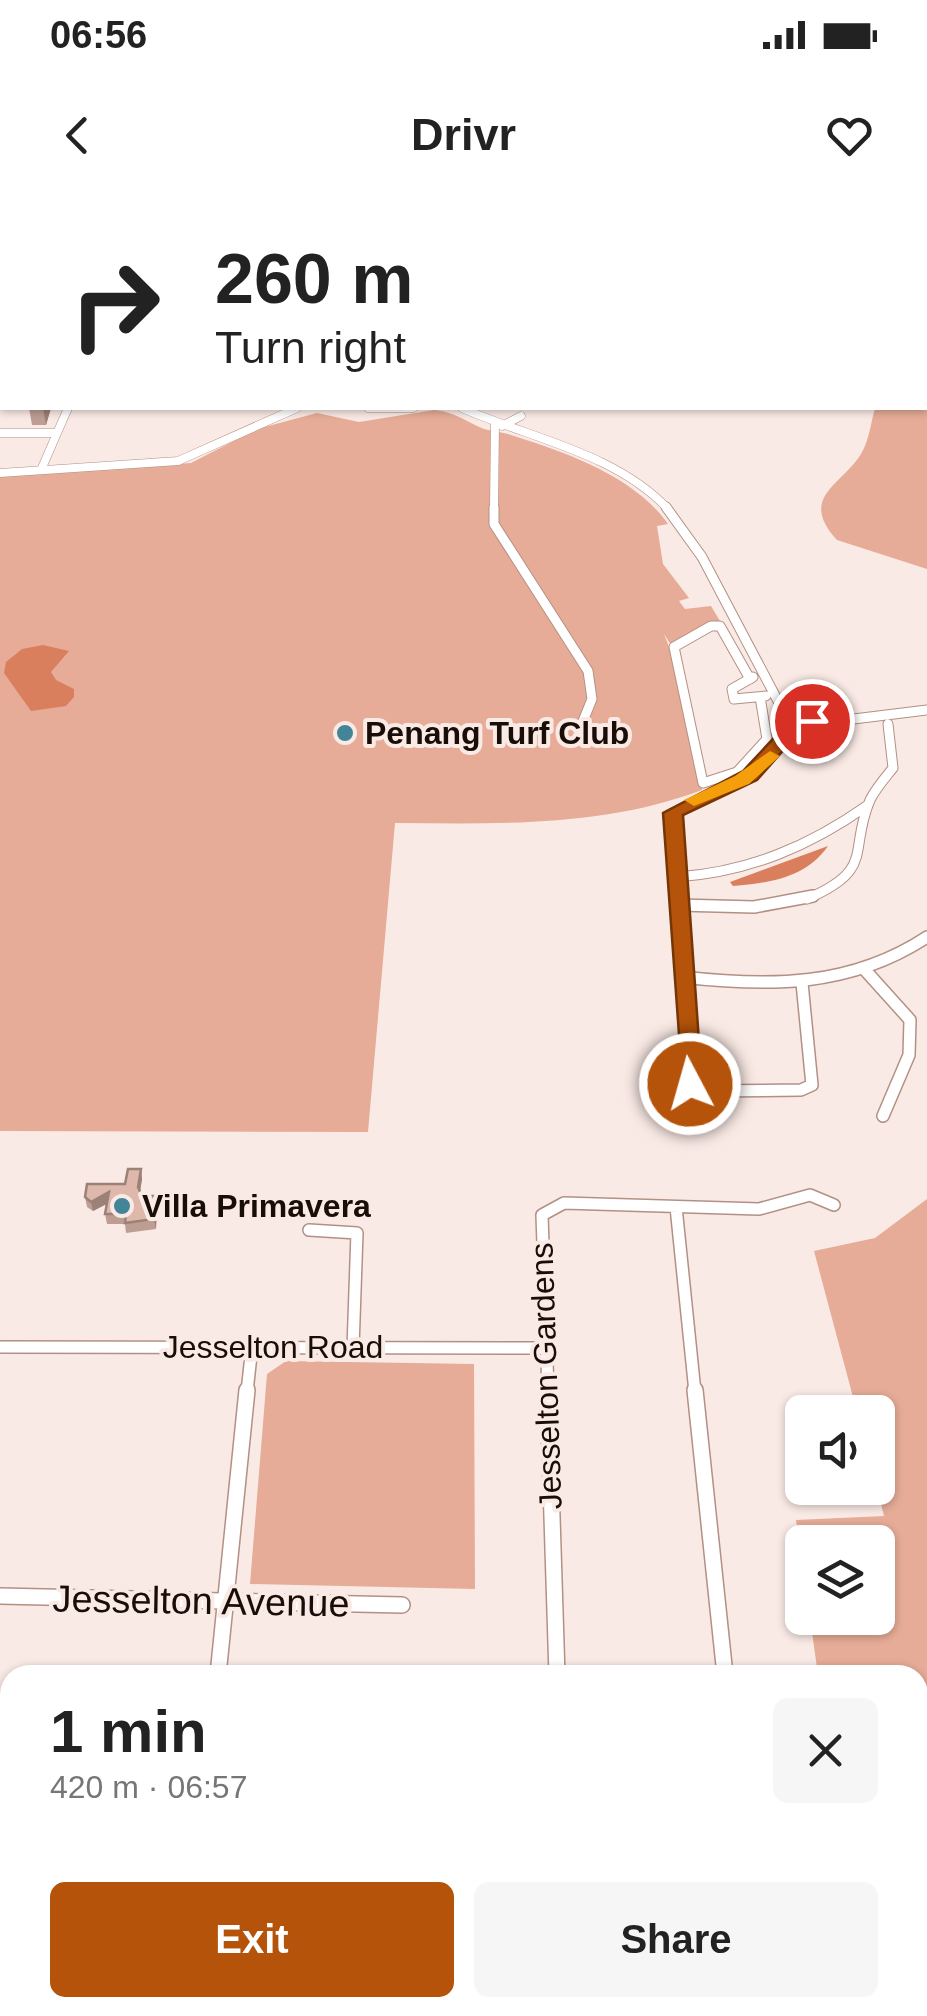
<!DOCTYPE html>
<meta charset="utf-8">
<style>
:root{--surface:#fff;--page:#f6f6f6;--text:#222;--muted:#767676;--accent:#b45309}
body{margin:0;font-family:Helvetica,sans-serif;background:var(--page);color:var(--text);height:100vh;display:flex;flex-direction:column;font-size:38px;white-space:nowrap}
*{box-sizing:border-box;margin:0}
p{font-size:32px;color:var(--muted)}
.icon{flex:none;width:55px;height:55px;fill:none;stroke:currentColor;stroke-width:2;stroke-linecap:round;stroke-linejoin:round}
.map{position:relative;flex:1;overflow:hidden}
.panel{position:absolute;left:0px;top:1465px;width:928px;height:352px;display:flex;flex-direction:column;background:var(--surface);border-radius:30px 30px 0 0;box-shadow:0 2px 8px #0004}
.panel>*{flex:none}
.banner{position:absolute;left:0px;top:0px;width:928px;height:210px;box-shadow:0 2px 8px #0004;background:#fff;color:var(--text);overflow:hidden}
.tools{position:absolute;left:785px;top:1195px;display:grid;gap:20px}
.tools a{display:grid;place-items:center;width:110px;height:110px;border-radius:15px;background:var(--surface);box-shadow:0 2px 8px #0004;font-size:50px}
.pin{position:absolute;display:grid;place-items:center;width:85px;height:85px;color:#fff;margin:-42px;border:5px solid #fff;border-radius:50%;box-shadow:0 2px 10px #0007}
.me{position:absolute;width:110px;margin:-55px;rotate:354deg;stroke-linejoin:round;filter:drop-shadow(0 0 8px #0008)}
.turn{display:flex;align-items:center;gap:35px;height:210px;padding:0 50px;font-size:45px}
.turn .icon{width:130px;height:130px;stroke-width:2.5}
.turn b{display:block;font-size:70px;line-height:85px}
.round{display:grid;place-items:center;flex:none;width:105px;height:105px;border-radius:15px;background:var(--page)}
.summary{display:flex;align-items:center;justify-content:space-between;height:170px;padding:0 50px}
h1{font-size:60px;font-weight:700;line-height:75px}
.cta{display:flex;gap:20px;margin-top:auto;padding:20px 50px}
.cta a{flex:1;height:115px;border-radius:15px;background:var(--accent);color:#fff;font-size:40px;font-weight:700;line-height:115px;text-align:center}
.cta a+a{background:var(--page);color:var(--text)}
.status{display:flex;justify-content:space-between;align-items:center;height:70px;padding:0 50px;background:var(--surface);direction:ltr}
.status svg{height:28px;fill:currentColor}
header{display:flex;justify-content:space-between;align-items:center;height:130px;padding:0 50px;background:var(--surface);font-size:45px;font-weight:700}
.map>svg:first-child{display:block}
.green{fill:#e6ac97}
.water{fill:#da7f5e}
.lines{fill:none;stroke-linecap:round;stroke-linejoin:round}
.stream{stroke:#da7f5e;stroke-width:2.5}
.street-far3-casing{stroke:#b39084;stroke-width:9}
.street-far2-casing{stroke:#b39084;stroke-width:11}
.street-far1-casing{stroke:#b39084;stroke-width:14}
.street-casing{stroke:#b39084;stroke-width:18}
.secondary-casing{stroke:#b39084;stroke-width:3}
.street-far3{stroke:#fff;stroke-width:8}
.street-far2{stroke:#fff;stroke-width:9}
.street-far1{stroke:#fff;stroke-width:11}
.street{stroke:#fff;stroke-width:15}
.secondary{fill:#fff;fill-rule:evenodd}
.wall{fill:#be9e93}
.shaded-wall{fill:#9b8178}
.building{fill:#ddb8ab;stroke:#9b8178;stroke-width:2.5}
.route{fill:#b45309;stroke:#753606;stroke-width:2.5}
.slow{fill:#f59e0b}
.poi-dot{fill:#448498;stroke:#faeae5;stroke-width:4}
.labels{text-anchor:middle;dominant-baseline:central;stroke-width:8;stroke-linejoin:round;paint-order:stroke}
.poi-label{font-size:32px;font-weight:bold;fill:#190d08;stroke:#faeae5;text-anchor:start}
.street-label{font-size:32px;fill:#190d08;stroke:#faeae5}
.near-street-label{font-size:38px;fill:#190d08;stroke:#faeae5}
</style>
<div class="status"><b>06:56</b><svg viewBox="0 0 49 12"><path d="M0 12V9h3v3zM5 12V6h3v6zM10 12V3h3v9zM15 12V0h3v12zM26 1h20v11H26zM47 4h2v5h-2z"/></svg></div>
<header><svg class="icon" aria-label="back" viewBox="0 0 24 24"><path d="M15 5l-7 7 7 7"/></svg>Drivr<svg class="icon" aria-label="heart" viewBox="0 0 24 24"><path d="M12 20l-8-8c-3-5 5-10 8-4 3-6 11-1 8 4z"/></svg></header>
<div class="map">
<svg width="927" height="1816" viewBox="0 0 927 1816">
<rect width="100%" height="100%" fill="#faeae5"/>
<path class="green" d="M925,58H927V369L837,340C798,297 841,286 861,254C869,241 871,222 875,208H925Z
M434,210C455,212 465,221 484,229C494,232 505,232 514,236C568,253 635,277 668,324L657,326L663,364L689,398L679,401L685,409L711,406L720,421L671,445L664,434L680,475L702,590C604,627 498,624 395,623L368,932L0,931V276L191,263L257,229L317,213L359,222Z
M927,999V1816H248L251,1808H918V1475H818L810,1418H878V1342H802V1368L796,1320L884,1316L877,1288L878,1212H857L814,1051L875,1038Z
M286,1161L474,1164L475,1389L250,1384L267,1174Z"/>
<path class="water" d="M43,445L69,451L51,472L56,480L74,489V497L66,506L31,511L4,473L6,462L22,449Z
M828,646C806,678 769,683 733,686L730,682Z"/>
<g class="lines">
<path class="stream" d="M857,1L871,2
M516,2L526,0
M813,2L839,1"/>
<g class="street-far3-casing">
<path id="street-far3" d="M437,2L446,0
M368,208H413
M462,208C529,238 616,253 668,309
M502,226L521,216
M0,233H55
M41,270L68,208
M0,273L178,261L297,208
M494,309L495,223"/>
</g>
<g class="street-far2-casing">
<path id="street-far2" d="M494,307V324L588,471L592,499L579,531
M666,307L702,357L779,503L791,515
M753,477L732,489L734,499L766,496
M750,479L720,426H711L674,447L703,583L737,572L767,539L760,497
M791,515L809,518L812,527L801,532L786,529L782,521Z
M813,524L927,510
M677,677C749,672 810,646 868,605
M679,699L673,613L750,576L790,531
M807,699C876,669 848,652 870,600C876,588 885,578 893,568L888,524"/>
</g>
<g class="street-far1-casing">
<path id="street-far1" d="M679,696L691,884L708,891L801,890L812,885L802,783
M679,705L754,707L813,696
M865,770L910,820L909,855L883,916
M682,777C770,787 851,787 927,737
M676,1007L695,1192
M309,1030L357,1033L353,1148
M0,1147L546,1148
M247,1192L252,1146
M548,1192L542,1015L564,1003L759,1009L810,995L834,1005"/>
</g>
<g class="street-casing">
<path id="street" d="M548,1190L557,1475
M695,1190L725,1475
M0,1396L402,1405
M218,1475L247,1190
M0,1700H10"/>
</g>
<g class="secondary-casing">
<path id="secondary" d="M799,0H807L806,2H798Z
M925,50H927V56H925Z"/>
</g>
<use href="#street-far3" class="street-far3"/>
<use href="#street-far2" class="street-far2"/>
<use href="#street-far1" class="street-far1"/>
<use href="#street" class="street"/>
<use href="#secondary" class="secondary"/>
</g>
<path class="wall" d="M0,53H2V100H0Z
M29,208H51L46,225H32Z
M141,969L142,979L140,992L142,996L157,1005L156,1029L126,1033L125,1024H107L105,1014L107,1004L93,1011L87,1007L85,997L125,984Z"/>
<path class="shaded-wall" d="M43,208H51L46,225Z
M141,969L142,979L139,997L138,987Z
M109,992L110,1002L93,1011L91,1002Z
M156,996L157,1005L156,1029L154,1019Z"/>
<path class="building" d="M0,53H2V76H0Z
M128,969H141L138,987L142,996H156L154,1019L125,1023L126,1014H105L109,992L91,1002L85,997L87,984H125Z"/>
<path class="route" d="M812,515L821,521L816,533L796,536L757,580L683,615L702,884L690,892L683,890L663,613L743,571L784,527L801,524Z"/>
<path class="slow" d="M770,551L780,556L749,584L694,606L684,600L735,576Z"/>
<g class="poi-dot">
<circle cx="345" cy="533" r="10"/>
<circle cx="122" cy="1006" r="10"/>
</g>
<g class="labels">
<g class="poi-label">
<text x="365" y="533">Penang Turf Club</text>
<text x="142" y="1006">Villa Primavera</text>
</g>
<g class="street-label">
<text x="273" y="1147">Jesselton Road</text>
<text transform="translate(546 1176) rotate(-92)">Jesselton Gardens</text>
</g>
<g class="near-street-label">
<text transform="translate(201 1401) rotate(1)">Jesselton Avenue</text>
</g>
</g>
</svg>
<div class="tools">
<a><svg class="icon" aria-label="sound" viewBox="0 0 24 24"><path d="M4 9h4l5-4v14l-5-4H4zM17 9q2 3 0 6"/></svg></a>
<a><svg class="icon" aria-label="layers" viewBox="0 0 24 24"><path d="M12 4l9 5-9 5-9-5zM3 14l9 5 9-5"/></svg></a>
</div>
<div class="pin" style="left:812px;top:521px;background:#d93025"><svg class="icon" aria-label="arrive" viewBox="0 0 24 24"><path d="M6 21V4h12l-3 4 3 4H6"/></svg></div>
<svg class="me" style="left:690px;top:884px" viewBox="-20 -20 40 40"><circle r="17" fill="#b45309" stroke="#fff" stroke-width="3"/><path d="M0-11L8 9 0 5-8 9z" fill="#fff"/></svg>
<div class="banner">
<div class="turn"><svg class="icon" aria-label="right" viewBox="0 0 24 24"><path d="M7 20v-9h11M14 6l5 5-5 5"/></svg><div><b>260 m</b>Turn right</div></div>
</div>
<section class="panel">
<div class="summary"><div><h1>1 min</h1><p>420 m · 06:57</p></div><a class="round"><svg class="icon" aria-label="close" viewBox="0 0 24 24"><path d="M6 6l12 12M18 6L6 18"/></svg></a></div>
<div class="cta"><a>Exit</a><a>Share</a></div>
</section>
</div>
